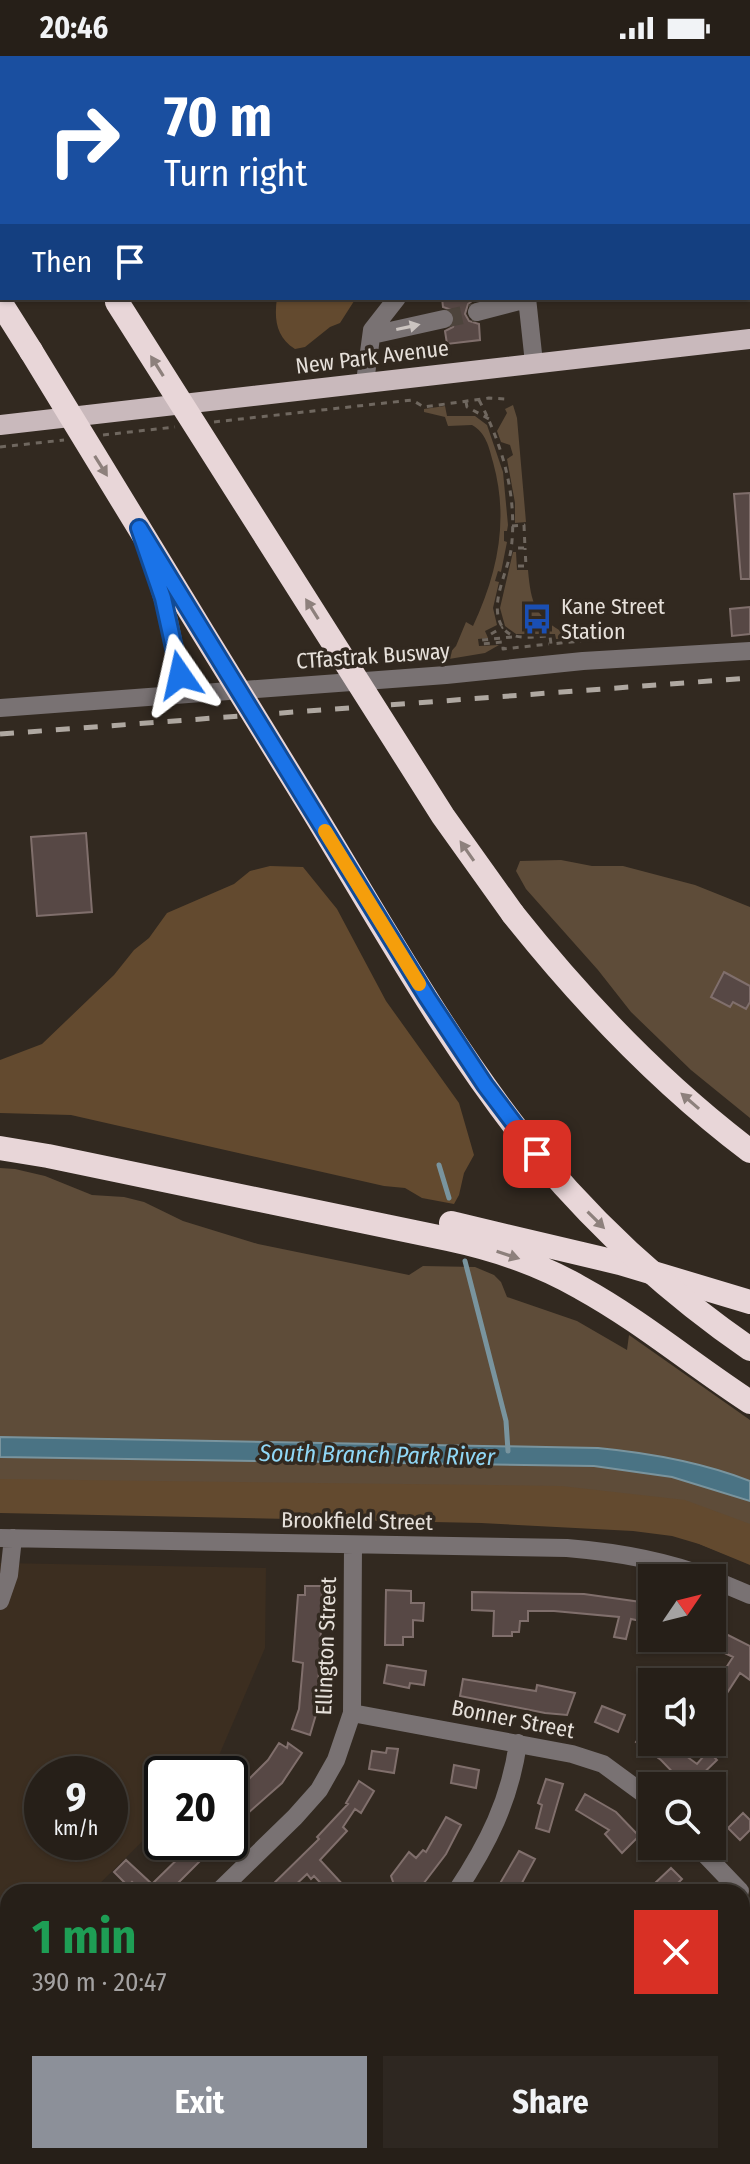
<!DOCTYPE html>
<meta charset="utf-8">
<style>
:root{--surface:#261f18;--page:#2e2721;--text:#f1f3f6;--muted:#a4a2a2;--line:#423d37;--accent:#8c9099}
body{margin:0;font-family:"Fira Sans Condensed",sans-serif;background:var(--page);color:var(--text);height:100vh;display:flex;flex-direction:column;font-size:30px;white-space:nowrap}
*{box-sizing:border-box;margin:0}
p{font-size:26px;color:var(--muted)}
.icon{flex:none;width:44px;height:44px;fill:none;stroke:currentColor;stroke-width:2;stroke-linecap:round;stroke-linejoin:round}
.map{position:relative;flex:1;overflow:hidden}
.sheet{position:absolute;left:0px;top:1828px;width:750px;height:280px;display:flex;flex-direction:column;background:var(--surface);border-radius:24px 24px 0 0;box-shadow:0 2px 6px #0004,0 0 0 2px var(--line)}
.sheet>*{flex:none}
.hud{position:absolute;left:0px;top:0px;width:750px;height:244px;box-shadow:0 2px 6px #0004,0 0 0 2px var(--line);background:#1a4fa0;color:#fff;overflow:hidden}
.needle{width:52px;rotate:55deg}
.buttons{position:absolute;left:638px;top:1508px;display:grid;gap:16px}
.buttons a{display:grid;place-items:center;width:88px;height:88px;border-radius:0px;background:var(--surface);box-shadow:0 2px 6px #0004,0 0 0 2px var(--line);font-size:40px}
.speed{position:absolute;left:24px;top:1700px;display:flex;gap:16px;font-size:40px;font-weight:700;text-align:center}
.speed>*{display:grid;place-content:center;width:104px;height:104px;border-radius:50%;background:var(--surface);box-shadow:0 2px 6px #0004,0 0 0 2px var(--line);line-height:1}
.speed small{font-size:20px;font-weight:400}
.speed .limit{border:4px solid #111;border-radius:12px;background:#fff;color:#111}
.pin{position:absolute;display:grid;place-items:center;width:68px;height:68px;color:#fff;margin:-34px;border-radius:16px;box-shadow:0 4px 12px #0006}
.me{position:absolute;width:88px;margin:-44px;rotate:349deg;stroke-linejoin:round;filter:drop-shadow(0 0 6px #0008)}
.turn{display:flex;align-items:center;gap:28px;height:168px;padding:0 32px;font-size:36px}
.turn .icon{width:104px;height:104px;stroke-width:2.5}
.turn b{display:block;font-size:56px;line-height:68px}
.then{display:flex;align-items:center;height:76px;padding:0 32px;background:#0003;gap:16px;font-size:30px}
.round{display:grid;place-items:center;flex:none;width:84px;height:84px;border-radius:0px;background:var(--page)}
.head{display:flex;align-items:center;justify-content:space-between;height:136px;padding:0 32px}
h1{font-size:48px;font-weight:700;line-height:60px;color:#1e9e55}
.primary-button{display:flex;gap:16px;margin-top:auto;padding:16px 32px}
.primary-button a{flex:1;height:92px;border-radius:0px;background:var(--accent);color:#fff;font-size:32px;font-weight:700;line-height:92px;text-align:center}
.primary-button a+a{background:var(--page);color:var(--text)}
.status{display:flex;justify-content:space-between;align-items:center;height:56px;padding:0 40px;background:var(--surface);direction:ltr}
.status svg{height:22px;fill:currentColor}
.map>svg:first-child{display:block}
.built{fill:#3c2e20;fill-rule:evenodd}
.green{fill:#5e4c39}
.forest{fill:#634a2f}
.water{fill:#4a7384;stroke:#79949e;stroke-width:2}
.lines{fill:none;stroke-linecap:round;stroke-linejoin:round}
.stream{stroke:#79949e;stroke-width:5}
.building{fill:#574845;stroke:#806f6c;stroke-width:2}
.minor-tunnel{stroke:#4d443c;stroke-width:18;stroke-dasharray:18 9;stroke-linecap:butt}
.path{stroke:#6f675f;stroke-width:3;stroke-dasharray:6 6;stroke-linecap:butt}
.minor{stroke:#797273;stroke-width:18}
.major{stroke:#c9b9bc;stroke-width:20}
.highway{stroke:#e8d6d8;stroke-width:24}
.rail{stroke:#afa8a1;stroke-width:5;stroke-dasharray:14 14;stroke-linecap:butt}
.highway-bridge{stroke:#e8d6d8;stroke-width:24}
.oneway{fill:#cbc4c0}
.oneway2{fill:#8d807c}
.route-casing{stroke:#114b97;stroke-width:20}
.route{stroke:#1a73e8;stroke-width:14}
.slow{stroke:#f59e0b;stroke-width:14}
.labels{text-anchor:middle;dominant-baseline:central;stroke-width:7;stroke-linejoin:round;paint-order:stroke}
.street-label{font-size:22px;fill:#e6e0da;stroke:#322920}
.poi-label{font-size:22px;fill:#e6e0da;stroke:#322920;text-anchor:start}
.water-label{font-size:24px;font-style:italic;fill:#90d7f6;stroke:#322920}
</style>
<div class="status"><b>20:46</b><svg viewBox="0 0 49 12"><path d="M0 12V9h3v3zM5 12V6h3v6zM10 12V3h3v9zM15 12V0h3v12zM26 1h20v11H26zM47 4h2v5h-2z"/></svg></div>
<div class="map">
<svg width="750" height="2108" viewBox="0 0 750 2108">
<rect width="100%" height="100%" fill="#322920"/>
<path class="built" d="M0,1507L266,1512L265,1592L211,1718H162V1766L91,1836H8V1917L0,1925ZM42,1718H110V1786H42Z"/>
<path class="green" d="M513,349L517,362L526,466L515,467V447L507,403L513,399L510,389L501,386L497,375L507,357L505,353Z
M445,350L447,360H475L487,369L503,416L508,469L507,475H504V485L507,486L501,516L498,515L495,525L499,526L493,552L497,569L485,575L488,582L478,583L479,590L499,589L485,597L443,604L456,590L466,566L473,570C498,517 509,463 493,406C489,391 486,377 472,369L448,370L445,361L424,356V353Z
M513,496H516L517,514H528C531,548 535,561 566,578V582L556,583L555,578H516L505,570L500,552Z
M561,804L592,810H623L695,829L750,851V1062L691,1014L631,956L598,914L526,833L516,815L520,805Z
M0,1112L15,1113L45,1120L92,1139L124,1141L144,1146L183,1165L258,1188L409,1219L423,1210L475,1211L494,1219L501,1226L507,1241L577,1265L627,1294L629,1279L750,1364V1508L682,1481L626,1468L0,1450Z"/>
<path class="forest" d="M289,0H435L436,2H290Z
M277,242H356L340,267L330,271L305,291L295,293C276,281 274,263 277,242Z
M270,810L303,811L337,853L386,945L459,1047L474,1099L464,1117L459,1139L454,1148L422,1142L405,1132L384,1130L71,1059L0,1057V1004L42,988L114,919L134,894L149,882L167,857L234,828L250,815Z
M0,1423L561,1430L685,1444L750,1468V1509L699,1488L672,1480L633,1475L481,1467L0,1457Z"/>
<path class="water" d="M0,1381L598,1392C650,1397 701,1406 750,1425V1445L672,1421L594,1410L0,1401Z"/>
<g class="lines">
<path class="stream" d="M439,1109L449,1142
M465,1205L506,1365L508,1395"/>
</g>
<path class="building" d="M442,242H476L468,248L465,258L469,265L479,268L480,284L447,288L445,275L453,271L456,261L452,254L443,251Z
M750,437V523H741L734,438Z
M750,551V578L732,580L730,553Z
M86,777L92,856L37,860L31,781Z
M724,916L750,930V946L746,953L733,946L730,951L711,941Z
M305,1530H323L317,1655L310,1679L292,1673L299,1653L303,1607L293,1605L296,1565L298,1539H305Z
M386,1534L411,1535V1547H424L423,1565L413,1564V1581H403V1589H385Z
M472,1536L584,1538L641,1546L652,1550V1557L650,1567L631,1563L626,1583L614,1581L619,1561L554,1555H528V1565H520L519,1576H512V1580H493L494,1555L472,1554Z
M714,1572L750,1590V1624L740,1617L727,1637L715,1629L733,1601L706,1588L712,1582Z
M387,1609L426,1615L424,1629L410,1627L409,1632L384,1627Z
M463,1623L536,1635L537,1629L575,1637L567,1659L545,1657L460,1640Z
M602,1650L625,1659L618,1676L595,1666Z
M652,1664V1686H667L697,1708L708,1695L717,1704L690,1730H686L661,1704L636,1686Z
M279,1687L287,1692L288,1687L302,1697L282,1727L230,1773V1749L244,1736L240,1732L268,1704Z
M387,1692L398,1693L394,1717L369,1713L372,1695L386,1697Z
M454,1709L479,1714L476,1732L451,1727Z
M546,1723L563,1728L549,1776L536,1772L542,1749L538,1747Z
M359,1725L374,1735L361,1757L355,1753L343,1771L347,1775L320,1804L344,1830L337,1836H329L314,1820L311,1823L307,1818L288,1836H265L319,1783L317,1781L348,1748L346,1747Z
M585,1738L616,1756L639,1780L622,1797L605,1778L609,1774L576,1754Z
M743,1757L750,1764V1774L740,1784L728,1772Z
M446,1761L461,1769L446,1798L417,1836H395L389,1830L393,1826L391,1820L409,1796L416,1802L423,1794L426,1796Z
M195,1786H219L169,1836H143L132,1826L128,1830L114,1816L126,1804L152,1828Z
M519,1795L535,1803L517,1836H495Z
M671,1812L682,1823L675,1830L680,1836H662L654,1828Z
M0,2086L8,2094V2100H14L22,2108H0Z"/>
<g class="lines">
<path class="minor-tunnel" d="M444,263L477,256"/>
<path class="path" d="M479,344C503,390 518,442 511,494C507,518 488,550 503,572C513,586 535,580 550,580L551,588L581,585
M466,346L467,351L489,363
M214,366L412,344L424,351L489,342L505,343
M103,379L175,371
M0,391L64,384
M512,470L524,469L525,492H512
M518,510H526L525,492
M491,578L503,571
M512,581L482,584V588L503,586V593L549,588"/>
<path class="minor" d="M456,0L457,2
M527,242L534,307
M477,256L527,243
M372,279L444,263
M365,326L372,274L397,242
M151,505L169,564L180,619
M0,652L446,619L583,605L750,595
M0,1482L567,1492C616,1496 664,1504 710,1522
M712,1523L750,1539
M0,1545L9,1519L13,1482
M352,1657L572,1698L603,1708L652,1744
M697,1790L740,1835
M218,1836L295,1761L319,1734L336,1704L352,1657L353,1489
M456,1836C488,1788 510,1744 518,1687
M0,2049L8,2042
M188,2108L196,2100
M464,2108L472,2100"/>
<path class="major" d="M0,369L750,283"/>
<path class="highway" d="M0,64L2,67
M0,246L31,295
M513,858C583,946 660,1027 750,1095
M0,1092L48,1100L448,1183C495,1193 540,1208 581,1232C641,1265 693,1309 750,1346
M451,1167L620,1207L750,1246"/>
<path class="rail" d="M0,678L750,622"/>
<path class="highway-bridge" d="M117,246L443,760L513,858
M31,295C124,448 217,600 311,752C383,870 451,994 539,1101C600,1174 672,1239 750,1293"/>
</g>
<defs><path id="oneway-solid" d="M-6-.8H1V-3.2L6.5 0L1 3.2V.8H-6Z" transform="scale(2)"/></defs>
<use class="oneway" href="#oneway-solid" transform="translate(408 271) rotate(-12)"/>
<g class="oneway2">
<use href="#oneway-solid" transform="translate(157 310) rotate(-122)"/>
<use href="#oneway-solid" transform="translate(101 410) rotate(58)"/>
<use href="#oneway-solid" transform="translate(312 553) rotate(-122)"/>
<use href="#oneway-solid" transform="translate(467 795) rotate(-125)"/>
<use href="#oneway-solid" transform="translate(690 1045) rotate(-139)"/>
<use href="#oneway-solid" transform="translate(596 1164) rotate(45)"/>
<use href="#oneway-solid" transform="translate(508 1199) rotate(18)"/>
</g>
<g class="lines">
<g class="route-casing">
<path id="route" d="M180,619L163,542L139,472L427,941L485,1029L537,1098"/>
</g>
<use href="#route" class="route"/>
<path class="slow" d="M325,775L419,928"/>
</g>
<defs>
<g id="bus-bare" transform="scale(2.4)"><path d="M-5-6H5V4H4V6H2V4H-2V6H-4V4H-5ZM-3.5-4V0h7V-4ZM-3.5 1.2v1.5H-2V1.2ZM2 1.2v1.5H3.5V1.2Z" fill="#1a4fb4" stroke="#322920" stroke-width="2.5" paint-order="stroke"/></g>
</defs>
<g fill-rule="evenodd">
<use href="#bus-bare" x="537" y="563"/>
</g>
<g class="labels">
<g class="street-label">
<text transform="translate(372 301) rotate(-7)">New Park Avenue</text>
<text transform="translate(373 600) rotate(-4)">CTfastrak Busway</text>
<text transform="translate(357 1465) rotate(1)">Brookfield Street</text>
<text transform="translate(326 1590) rotate(-88)">Ellington Street</text>
<text transform="translate(513 1663) rotate(11)">Bonner Street</text>
</g>
<g class="poi-label">
<text x="561" y="550">Kane Street<tspan x="561" dy="25">Station</tspan></text>
</g>
<g class="water-label">
<text transform="translate(377 1399) rotate(1)">South Branch Park River</text>
</g>
</g>
</svg>
<div class="buttons">
<a><svg class="needle" viewBox="-14 -14 28 28"><path d="M0-13l5 13h-10z" fill="#e53935"/><path d="M0 13l5-13h-10z" fill="#a4a2a2"/></svg></a>
<a><svg class="icon" aria-label="sound" viewBox="0 0 24 24"><path d="M4 9h4l5-4v14l-5-4H4zM17 9q2 3 0 6"/></svg></a>
<a><svg class="icon" aria-label="search" viewBox="0 0 24 24"><circle cx="10" cy="10" r="6"/><path d="M15 15l6 6"/></svg></a>
</div>
<div class="speed"><div>9<small>km/h</small></div><div class="limit">20</div></div>
<div class="pin" style="left:537px;top:1098px;background:#d93025"><svg class="icon" aria-label="arrive" viewBox="0 0 24 24"><path d="M6 21V4h12l-3 4 3 4H6"/></svg></div>
<svg class="me" style="left:180px;top:619px" viewBox="-20 -20 40 40"><path d="M0-17L14 15 0 8-14 15z" fill="#1a73e8" stroke="#fff" stroke-width="4"/></svg>
<div class="hud">
<div class="turn"><svg class="icon" aria-label="right" viewBox="0 0 24 24"><path d="M7 20v-9h11M14 6l5 5-5 5"/></svg><div><b>70 m</b>Turn right</div></div>
<div class="then">Then<svg class="icon" aria-label="arrive" viewBox="0 0 24 24"><path d="M6 21V4h12l-3 4 3 4H6"/></svg></div>
</div>
<section class="sheet">
<div class="head"><div><h1>1 min</h1><p>390 m · 20:47</p></div><a class="round" style="background:#d93025;color:#fff"><svg class="icon" aria-label="close" viewBox="0 0 24 24"><path d="M6 6l12 12M18 6L6 18"/></svg></a></div>
<div class="primary-button"><a>Exit</a><a>Share</a></div>
</section>
</div>
